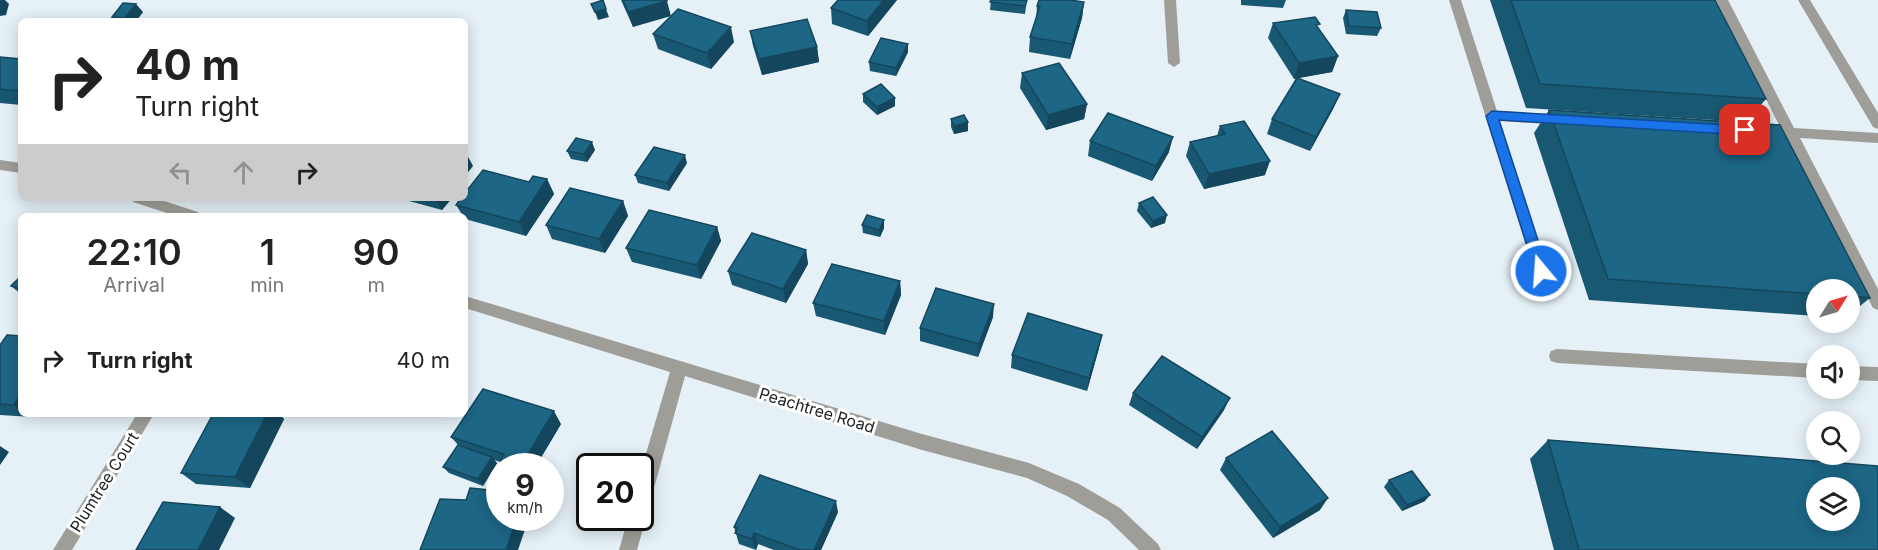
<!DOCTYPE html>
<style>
:root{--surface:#fff;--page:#f2f2f2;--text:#222;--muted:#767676}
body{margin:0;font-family:Inter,sans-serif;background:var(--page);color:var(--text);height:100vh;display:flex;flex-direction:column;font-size:22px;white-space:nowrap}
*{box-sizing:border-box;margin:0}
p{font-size:20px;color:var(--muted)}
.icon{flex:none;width:33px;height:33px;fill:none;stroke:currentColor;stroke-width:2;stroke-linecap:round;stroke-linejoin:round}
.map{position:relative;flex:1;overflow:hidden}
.panel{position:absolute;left:18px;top:213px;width:450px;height:204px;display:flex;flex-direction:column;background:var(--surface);border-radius:9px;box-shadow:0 3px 15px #0003}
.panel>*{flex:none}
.hud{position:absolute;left:18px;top:18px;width:450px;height:183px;border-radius:9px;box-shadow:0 3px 15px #0003;background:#fff;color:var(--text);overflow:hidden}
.needle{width:39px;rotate:53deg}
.tools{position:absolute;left:1806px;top:279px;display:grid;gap:12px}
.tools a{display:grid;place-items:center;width:54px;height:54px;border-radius:50%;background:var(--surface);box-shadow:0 3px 15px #0003;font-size:30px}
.speed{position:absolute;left:486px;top:453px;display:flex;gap:12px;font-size:30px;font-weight:700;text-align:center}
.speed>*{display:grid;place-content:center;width:78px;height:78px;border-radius:50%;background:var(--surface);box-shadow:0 3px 15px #0003;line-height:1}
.speed small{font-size:15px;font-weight:400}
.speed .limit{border:3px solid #111;border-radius:9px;background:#fff;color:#111}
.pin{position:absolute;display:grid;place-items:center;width:51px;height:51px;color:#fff;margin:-26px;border-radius:12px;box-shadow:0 3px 9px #0006}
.me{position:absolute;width:66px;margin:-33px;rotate:342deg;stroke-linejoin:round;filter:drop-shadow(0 0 4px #0008)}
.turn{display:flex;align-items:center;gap:21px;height:126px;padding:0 18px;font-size:27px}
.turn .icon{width:78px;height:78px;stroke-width:2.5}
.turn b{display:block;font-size:42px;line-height:51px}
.lanes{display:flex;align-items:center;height:57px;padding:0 18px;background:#0003;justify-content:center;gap:30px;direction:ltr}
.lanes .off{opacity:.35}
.eta{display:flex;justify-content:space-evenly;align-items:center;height:102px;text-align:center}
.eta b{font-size:36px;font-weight:600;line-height:42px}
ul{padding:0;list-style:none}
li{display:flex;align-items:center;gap:18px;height:90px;padding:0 18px}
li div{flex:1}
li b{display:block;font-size:22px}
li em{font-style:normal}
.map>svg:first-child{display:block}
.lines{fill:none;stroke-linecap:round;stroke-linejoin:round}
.minor{fill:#9f9d98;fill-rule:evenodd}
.wall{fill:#195872}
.shaded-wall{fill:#14475d}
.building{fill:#1d6685;stroke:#14475d;stroke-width:1.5;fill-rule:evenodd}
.route{fill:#1a73e8;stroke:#114b97;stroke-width:1.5}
.labels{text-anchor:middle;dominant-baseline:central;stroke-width:6;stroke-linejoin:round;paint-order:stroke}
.street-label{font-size:16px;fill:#1b1f21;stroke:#fff}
</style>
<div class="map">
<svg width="1878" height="550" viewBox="0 0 1878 550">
<rect width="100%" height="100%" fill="#e5f1f7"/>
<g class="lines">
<path class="minor" d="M1164,0H1176L1180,63L1174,67L1168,63Z
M1449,0H1461L1497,111L1564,115L1571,120L1564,125L1500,121L1548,271L1546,275H1536L1534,271Z
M1716,0H1728L1794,128L1878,133V143L1800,138L1878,289V310L1873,308L1786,137L1764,136L1757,131L1764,126L1780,127Z
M1798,0H1810L1878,113V129L1873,127Z
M0,160L21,163V173L0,170Z
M131,198H155L198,212L200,216H176L133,202Z
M465,296L922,434L1029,463L1079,484L1120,508L1158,544L1161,550H1139L1108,520L1067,496L1027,478L922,450L685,376L649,506L643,513L646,518L637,550H619L628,518H640V474L670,372L465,308Z
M1557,349L1816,364V378L1557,363L1551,361L1549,356L1551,351Z
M1850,366L1878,367V381L1850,380Z
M137,414H154L72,550H53Z"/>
</g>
<path class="wall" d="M621,0H667L633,27Z
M838,0H897L868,36L832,24L831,8Z
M991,0H1027L1025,14L990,10Z
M1241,0H1286L1283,8L1241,5Z
M1490,0H1715L1766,99L1746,122L1526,108Z
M1084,2L1082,18L1070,59L1029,52L1030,37L1036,20L1037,6Z
M1346,10L1381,28L1377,36L1346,34L1343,18Z
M143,12L136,21H115L112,17Z
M1273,23L1318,28L1338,56L1332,72L1297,78L1340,94L1333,109L1310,151L1267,134L1272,119L1297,78L1294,79L1268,38Z
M750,31L817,47L819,62L762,75L753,46Z
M653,34L734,42L711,69L658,49Z
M908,44V52L896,76L870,71L869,62Z
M0,58L21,59V105L0,103Z
M1022,73L1087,104L1084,119L1046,130L1020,88Z
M863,94L895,106L877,115L863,102Z
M1549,110L1870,298L1850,314V290H1816V316L1589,300L1534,133Z
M951,119L968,122V131L954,134L951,127Z
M1220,126L1265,175L1204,189L1186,156L1190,142L1217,136Z
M1090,141L1169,152L1152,181L1088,156Z
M595,150L587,162L571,159L567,151Z
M687,163L669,191L638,183L635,175Z
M547,179L554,194L526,236L465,219V216H463L456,205L529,182Z
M398,198H452L442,210Z
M623,201L628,216L605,253L552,239L546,225Z
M1139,203L1165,223L1151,228L1137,211Z
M862,225L884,228L880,237L863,233Z
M717,227L721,241L701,279L632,262L626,248Z
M806,250L808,264L786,303L732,285L728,271Z
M21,276V294L11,286Z
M900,281L901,295L885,335L816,316L813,303Z
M993,317L978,357L920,341V328Z
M21,336V414H34L32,417L0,415V345Z
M1099,348L1087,391L1011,368L1012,355Z
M1133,393L1224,410L1197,449L1129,405Z
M213,414H279L284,419L250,488L196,484L181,473Z
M561,424L536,466H506L504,463L494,460L497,463L483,486L449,473L443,467L459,446L451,437Z
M1548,440L1878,550H1554L1530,459Z
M1226,458L1320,510L1273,538L1220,470Z
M1389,480L1425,501L1402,511L1384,487Z
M838,512L821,550H774L758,544L756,550L739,544L734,527Z"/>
<path class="shaded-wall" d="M0,0H5L9,4L6,15L0,16Z
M884,0H897L868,36L867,21Z
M667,1L671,16L633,27L628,12Z
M1084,2L1082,18L1070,59L1072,44Z
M136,4L143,12L136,21H128L125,18Z
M606,9L609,17L598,20L595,12Z
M731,27L734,42L711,69L707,53Z
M908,44V52L896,76V68Z
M817,47L819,62L762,75L759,59Z
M1338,56L1332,72L1294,79L1299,63Z
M1340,94L1333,109L1310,151L1316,137Z
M895,98V106L877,115V107Z
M1087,104L1084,119L1046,130L1048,115Z
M968,122V131L954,134V126Z
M1173,137L1169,152L1152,181L1156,166Z
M592,142L595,150L587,162L584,154Z
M465,151L473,166L466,175L468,178L465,182Z
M685,155L687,163L669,191L667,183Z
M1270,161L1265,175L1204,189L1209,174Z
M547,179L554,194L526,236L519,222Z
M435,198H452L442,210Z
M623,201L628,216L605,253L599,239Z
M1167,215L1165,223L1151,228L1153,221Z
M884,220V228L880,237L879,230Z
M717,227L721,241L701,279L697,265Z
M806,250L808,264L786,303L783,289Z
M900,281L901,295L885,335L884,321Z
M994,304L993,317L978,357L979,344Z
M1102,335L1099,348L1087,391L1089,378Z
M21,394V410L14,405Z
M1230,398L1224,410L1197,449L1202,437Z
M554,411L561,424L536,466H528L524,461Z
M27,414H34L32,417Z
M267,414H279L284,419L250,488L235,477Z
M0,446L9,452L0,465Z
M492,457L497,463L483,486L478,479Z
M519,460L524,466H518L516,465Z
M1430,495L1425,501L1402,511L1407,505Z
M1328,498L1320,510L1273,538L1280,527Z
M836,501L838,512L821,550H814Z
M220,507L235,518L219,550H198Z
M517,518H529L518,550H506Z
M754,533L758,544L756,550L752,539Z"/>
<path class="building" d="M603,0L606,9L595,12L591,4Z
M623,0H667V1L628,12Z
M838,0H884L867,21L831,8Z
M991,0H1027L1025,6L990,2Z
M1039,0H1070L1084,2L1072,44L1030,37L1040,6H1037Z
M1511,0H1715L1766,99L1540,84Z
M123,3L136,4L125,18L112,17Z
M678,9L731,27L707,53L653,34Z
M1346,10L1377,12L1381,28L1349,26Z
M1315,17L1320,24L1316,25L1338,56L1299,63L1273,23Z
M807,19L817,47L759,59L750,31Z
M881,38L908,44L896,68L869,62Z
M0,57L21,59V91L0,89Z
M1059,63L1087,104L1048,115L1022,73Z
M1297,78L1340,94L1316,137L1272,119Z
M881,84L895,98L877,107L863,94Z
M1549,110L1780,125L1870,298L1850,296V290H1816V294L1608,279Z
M1108,113L1173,137L1156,166L1090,141Z
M964,115L968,122L954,126L951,119Z
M1244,121L1270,161L1209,174L1190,142L1225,134L1220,126Z
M576,138L592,142L584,154L567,151Z
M654,147L685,155L667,183L635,175Z
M483,170L529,182L533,176L547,179L519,222L456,205L461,198H465V193Z
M570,188L623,201L599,239L546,225Z
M1153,197L1167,215L1153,221L1139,203Z
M649,210L717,227L697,265L626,248Z
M867,215L884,220L879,230L862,225Z
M752,233L806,250L783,289L728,271Z
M832,264L900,281L884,321L813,303Z
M21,276V289L11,286Z
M936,288L994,304L979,344L920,328Z
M1028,313L1102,335L1089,378L1012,355Z
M7,335L21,336V394L14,405L0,404V345Z
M1162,356L1230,398L1202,437L1133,393Z
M483,389L554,411L524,461L519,460L516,465L501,460L504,454L451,437Z
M213,414H267L235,477L181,473Z
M1272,431L1328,498L1280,527L1226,458Z
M1548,440L1878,466V550H1579ZM1816,488H1850V520H1816Z
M458,445L492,457L478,479L443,467Z
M1412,471L1430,495L1407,505L1389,480Z
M760,475L836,501L814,550H800L754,533L752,539L735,533L738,528L734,527Z
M470,488L500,491V518H517L506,550H420L440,499L466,500Z
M163,502L220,507L198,550H136Z"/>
<path class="route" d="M1492,111L1745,126L1752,130L1745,135L1499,120L1548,271L1541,276L1535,271L1486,116Z"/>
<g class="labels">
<g class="street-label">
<text transform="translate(817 410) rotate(17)">Peachtree Road</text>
<text transform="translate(104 482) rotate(-58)">Plumtree Court</text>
</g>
</g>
</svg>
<div class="tools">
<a><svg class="needle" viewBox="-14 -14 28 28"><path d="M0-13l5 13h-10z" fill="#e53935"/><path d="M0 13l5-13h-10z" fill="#767676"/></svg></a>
<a><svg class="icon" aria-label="sound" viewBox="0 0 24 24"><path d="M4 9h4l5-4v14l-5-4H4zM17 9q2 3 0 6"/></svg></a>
<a><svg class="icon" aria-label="search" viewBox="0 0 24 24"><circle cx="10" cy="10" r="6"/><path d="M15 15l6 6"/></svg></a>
<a><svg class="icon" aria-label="layers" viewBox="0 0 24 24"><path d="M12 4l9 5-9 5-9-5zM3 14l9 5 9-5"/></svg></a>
</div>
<div class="speed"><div>9<small>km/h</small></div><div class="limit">20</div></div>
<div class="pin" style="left:1745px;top:130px;background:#d93025"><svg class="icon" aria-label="arrive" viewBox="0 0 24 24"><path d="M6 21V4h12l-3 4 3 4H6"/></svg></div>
<svg class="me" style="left:1541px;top:271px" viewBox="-20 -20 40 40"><circle r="17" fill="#1a73e8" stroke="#fff" stroke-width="3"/><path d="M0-11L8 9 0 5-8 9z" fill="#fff"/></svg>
<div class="hud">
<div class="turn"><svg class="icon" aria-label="right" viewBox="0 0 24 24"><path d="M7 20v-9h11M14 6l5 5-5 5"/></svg><div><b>40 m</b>Turn right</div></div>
<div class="lanes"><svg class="icon off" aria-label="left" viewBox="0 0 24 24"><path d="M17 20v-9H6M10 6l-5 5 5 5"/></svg><svg class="icon off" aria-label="ahead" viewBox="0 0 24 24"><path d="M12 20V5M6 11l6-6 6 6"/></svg><svg class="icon" aria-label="right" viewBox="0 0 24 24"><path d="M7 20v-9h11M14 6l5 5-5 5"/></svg></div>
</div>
<section class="panel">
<div class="eta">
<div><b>22:10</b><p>Arrival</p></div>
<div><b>1</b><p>min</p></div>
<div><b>90</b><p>m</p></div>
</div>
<ul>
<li><svg class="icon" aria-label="right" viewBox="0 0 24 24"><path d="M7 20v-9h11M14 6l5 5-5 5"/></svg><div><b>Turn right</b></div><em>40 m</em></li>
</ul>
</section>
</div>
